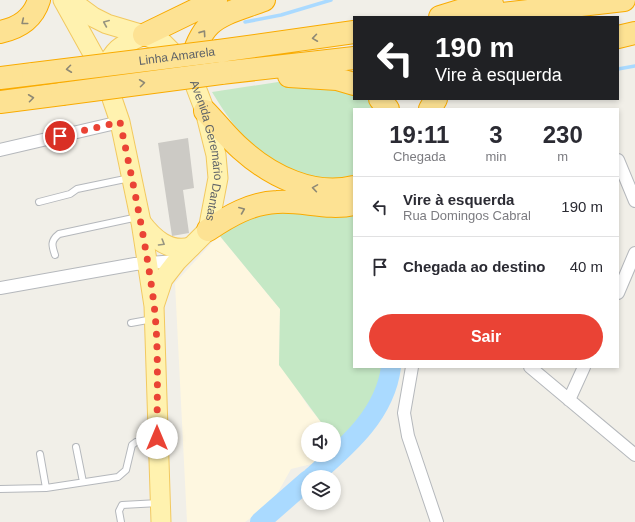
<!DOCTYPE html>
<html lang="pt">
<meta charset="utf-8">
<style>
:root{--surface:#fff;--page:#f7f7f7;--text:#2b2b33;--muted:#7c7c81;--line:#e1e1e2;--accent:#ea4335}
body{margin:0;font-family:Arial,sans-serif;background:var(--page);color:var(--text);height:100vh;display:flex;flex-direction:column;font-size:15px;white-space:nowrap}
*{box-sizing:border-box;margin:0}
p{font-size:13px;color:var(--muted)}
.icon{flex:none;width:22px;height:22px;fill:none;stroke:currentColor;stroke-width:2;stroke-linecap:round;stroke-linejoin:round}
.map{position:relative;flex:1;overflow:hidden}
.sheet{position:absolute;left:353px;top:108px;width:266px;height:260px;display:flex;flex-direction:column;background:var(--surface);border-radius:0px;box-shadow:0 2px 6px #0003}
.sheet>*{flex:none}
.top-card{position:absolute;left:353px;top:16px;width:266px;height:84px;border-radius:0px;box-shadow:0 2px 6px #0003;background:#202124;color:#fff;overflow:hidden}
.controls{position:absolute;left:301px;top:422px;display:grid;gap:8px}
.controls a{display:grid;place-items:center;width:40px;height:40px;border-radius:50%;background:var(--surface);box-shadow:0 2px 6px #0003;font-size:20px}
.pin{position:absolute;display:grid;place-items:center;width:34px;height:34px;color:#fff;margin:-17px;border:2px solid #fff;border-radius:50%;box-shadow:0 1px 4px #0007}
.me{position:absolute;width:44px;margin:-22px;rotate:0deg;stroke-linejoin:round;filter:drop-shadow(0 0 3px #0008)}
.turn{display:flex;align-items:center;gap:14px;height:84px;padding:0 16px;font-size:18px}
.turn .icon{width:52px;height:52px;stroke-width:2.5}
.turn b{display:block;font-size:28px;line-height:34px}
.eta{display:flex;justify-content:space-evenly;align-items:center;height:68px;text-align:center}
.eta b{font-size:24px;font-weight:600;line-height:28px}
.action{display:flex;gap:8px;margin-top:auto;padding:8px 16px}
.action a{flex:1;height:46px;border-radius:24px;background:var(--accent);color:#fff;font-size:16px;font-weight:600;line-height:46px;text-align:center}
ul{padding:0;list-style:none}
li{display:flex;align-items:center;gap:12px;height:60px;padding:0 16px;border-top:1px solid var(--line)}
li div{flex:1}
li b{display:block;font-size:15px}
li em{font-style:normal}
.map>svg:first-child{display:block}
.commercial{fill:#fef7e0}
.green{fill:#c5e8c5}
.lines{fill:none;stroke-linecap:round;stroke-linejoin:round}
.stream{stroke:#aadaff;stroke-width:3.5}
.river{stroke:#aadaff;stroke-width:20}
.building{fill:#cccac5}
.service-casing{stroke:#b5b8bc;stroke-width:8}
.minor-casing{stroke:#b5b8bc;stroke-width:14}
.primary-casing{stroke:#f2c960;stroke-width:21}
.motorway-casing{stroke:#f9ab00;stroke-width:24}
.service{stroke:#fff;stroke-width:6}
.minor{stroke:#fff;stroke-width:12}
.primary{stroke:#fff2af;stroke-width:19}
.motorway{stroke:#fde293;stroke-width:22}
.motorway-bridge-casing{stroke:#f9ab00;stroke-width:24;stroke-linecap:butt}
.motorway-bridge{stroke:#fde293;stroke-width:22}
.oneway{stroke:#8e8975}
.oneway2{stroke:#979581}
.route{stroke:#ea4335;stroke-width:7;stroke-dasharray:0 12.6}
.labels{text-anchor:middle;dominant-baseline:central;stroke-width:3;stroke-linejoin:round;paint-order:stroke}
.street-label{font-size:12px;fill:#5f6368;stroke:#fff}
</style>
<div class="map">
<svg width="635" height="522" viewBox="0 0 635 522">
<rect width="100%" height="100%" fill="#f1efe8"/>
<path class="commercial" d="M219,235L280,309L279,365L290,378L308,406L326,428L308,429V455H328V460L291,469L272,503L245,522H187L175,283Z"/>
<path class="green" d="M278,82L336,85L354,90V99H370L379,109H354V175C341,178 327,180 314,178C309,177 302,174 297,172C257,158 233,127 212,92Z
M288,208L354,214V367H389V379L355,439L334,442V429H326L279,365L280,309L219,235L251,214Z"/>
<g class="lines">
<path class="stream" d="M245,22L281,15L331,0
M618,69L635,66"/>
<path class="river" d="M312,477C346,447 385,415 391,367
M260,522L308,480"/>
</g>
<path class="building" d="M188,138L194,188L183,190L189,233L172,236L158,143Z"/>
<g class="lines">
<g class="service-casing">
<path id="service" d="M39,202L70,194L77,189L130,178
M55,255C52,246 50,241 59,234L138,217
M131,323L153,319
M76,447L83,482
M40,454L46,488
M0,489L46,488L118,477L126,470L132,445L136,442L156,438
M121,522L119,511L122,505L159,503"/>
</g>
<g class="minor-casing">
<path id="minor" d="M0,150L120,122
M618,160L635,201
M0,288L135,264L177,261
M618,293L635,253
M412,367L404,413L408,436L437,522
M530,367L635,455
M569,400L584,367"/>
</g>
<g class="primary-casing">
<g id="primary">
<path d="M63,0L103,72L120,122L141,222L154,306L161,522"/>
<path id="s1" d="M70,0L93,17L107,24L144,35L163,43L189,69L205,111L216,155L218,178L208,230L177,261L163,279L155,303"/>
<path d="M103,72C115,47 120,46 144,35"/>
<path d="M141,222C153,238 169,253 191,247"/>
</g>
</g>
<g class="motorway-casing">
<path id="motorway" d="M440,17L469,8L492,4
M476,17L624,0
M0,32C19,28 33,19 39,0
M144,35L216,0
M618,37L635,33
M219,51L354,32
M189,69C202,16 218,17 264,0
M221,73L354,58
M289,76L337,79L354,84
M0,78L33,74
M380,99L388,109
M0,102L62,94
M430,109L436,99
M205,111C217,123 228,138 241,149C271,176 313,197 354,187
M208,230C229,216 251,203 277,202C302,200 328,210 354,204"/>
</g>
<use href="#service" class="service"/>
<use href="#minor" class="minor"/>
<use href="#primary" class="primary"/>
<use href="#motorway" class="motorway"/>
<g class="motorway-bridge-casing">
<g id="motorway-bridge">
<path id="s2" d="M33,74L219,51"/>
<path d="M62,94L221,73"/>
</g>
</g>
<use href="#motorway-bridge" class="motorway-bridge"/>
</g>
<defs><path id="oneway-chevron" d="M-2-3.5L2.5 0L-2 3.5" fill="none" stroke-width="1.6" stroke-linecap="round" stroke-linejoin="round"/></defs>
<g class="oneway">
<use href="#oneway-chevron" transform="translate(24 22) rotate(141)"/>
<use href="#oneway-chevron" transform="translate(203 33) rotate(-55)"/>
<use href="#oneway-chevron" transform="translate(315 38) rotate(172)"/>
<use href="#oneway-chevron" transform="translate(69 69) rotate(173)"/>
<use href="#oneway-chevron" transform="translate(142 83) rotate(-7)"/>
<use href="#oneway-chevron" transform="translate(31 98) rotate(-7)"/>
<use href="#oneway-chevron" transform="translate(315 188) rotate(-171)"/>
<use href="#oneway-chevron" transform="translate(242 210) rotate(-22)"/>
</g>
<g class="oneway2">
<use href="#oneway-chevron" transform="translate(106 23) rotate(-157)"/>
<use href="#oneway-chevron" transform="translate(162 243) rotate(31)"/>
</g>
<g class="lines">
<path class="route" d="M60,136L120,122C133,183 146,243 154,304C159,348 157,393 157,438"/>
</g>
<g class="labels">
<g class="street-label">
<text stroke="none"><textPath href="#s2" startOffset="145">Linha Amarela</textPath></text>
<text stroke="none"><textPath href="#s1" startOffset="225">Avenida Geremário Dantas</textPath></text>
</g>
</g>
</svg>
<div class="controls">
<a><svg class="icon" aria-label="sound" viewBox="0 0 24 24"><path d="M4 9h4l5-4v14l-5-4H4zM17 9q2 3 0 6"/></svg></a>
<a><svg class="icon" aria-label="layers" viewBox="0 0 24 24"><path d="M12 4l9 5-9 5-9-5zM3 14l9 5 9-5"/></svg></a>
</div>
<div class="pin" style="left:60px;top:136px;background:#d93025"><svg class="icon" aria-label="arrive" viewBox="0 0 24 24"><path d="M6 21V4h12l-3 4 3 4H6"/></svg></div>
<svg class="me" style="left:157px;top:438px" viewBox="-20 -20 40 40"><circle r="19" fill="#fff"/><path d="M0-13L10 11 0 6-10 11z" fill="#ea4335"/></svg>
<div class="top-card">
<div class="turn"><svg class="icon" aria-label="left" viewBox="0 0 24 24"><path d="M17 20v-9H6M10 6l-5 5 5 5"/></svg><div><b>190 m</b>Vire à esquerda</div></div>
</div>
<section class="sheet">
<div class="eta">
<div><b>19:11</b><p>Chegada</p></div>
<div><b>3</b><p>min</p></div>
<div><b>230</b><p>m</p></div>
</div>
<ul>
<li><svg class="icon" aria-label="left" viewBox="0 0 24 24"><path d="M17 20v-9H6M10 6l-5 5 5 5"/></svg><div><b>Vire à esquerda</b><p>Rua Domingos Cabral</p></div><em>190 m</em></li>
<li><svg class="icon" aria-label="arrive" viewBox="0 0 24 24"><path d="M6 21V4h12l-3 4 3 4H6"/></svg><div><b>Chegada ao destino</b></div><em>40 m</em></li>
</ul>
<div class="action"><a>Sair</a></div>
</section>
</div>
